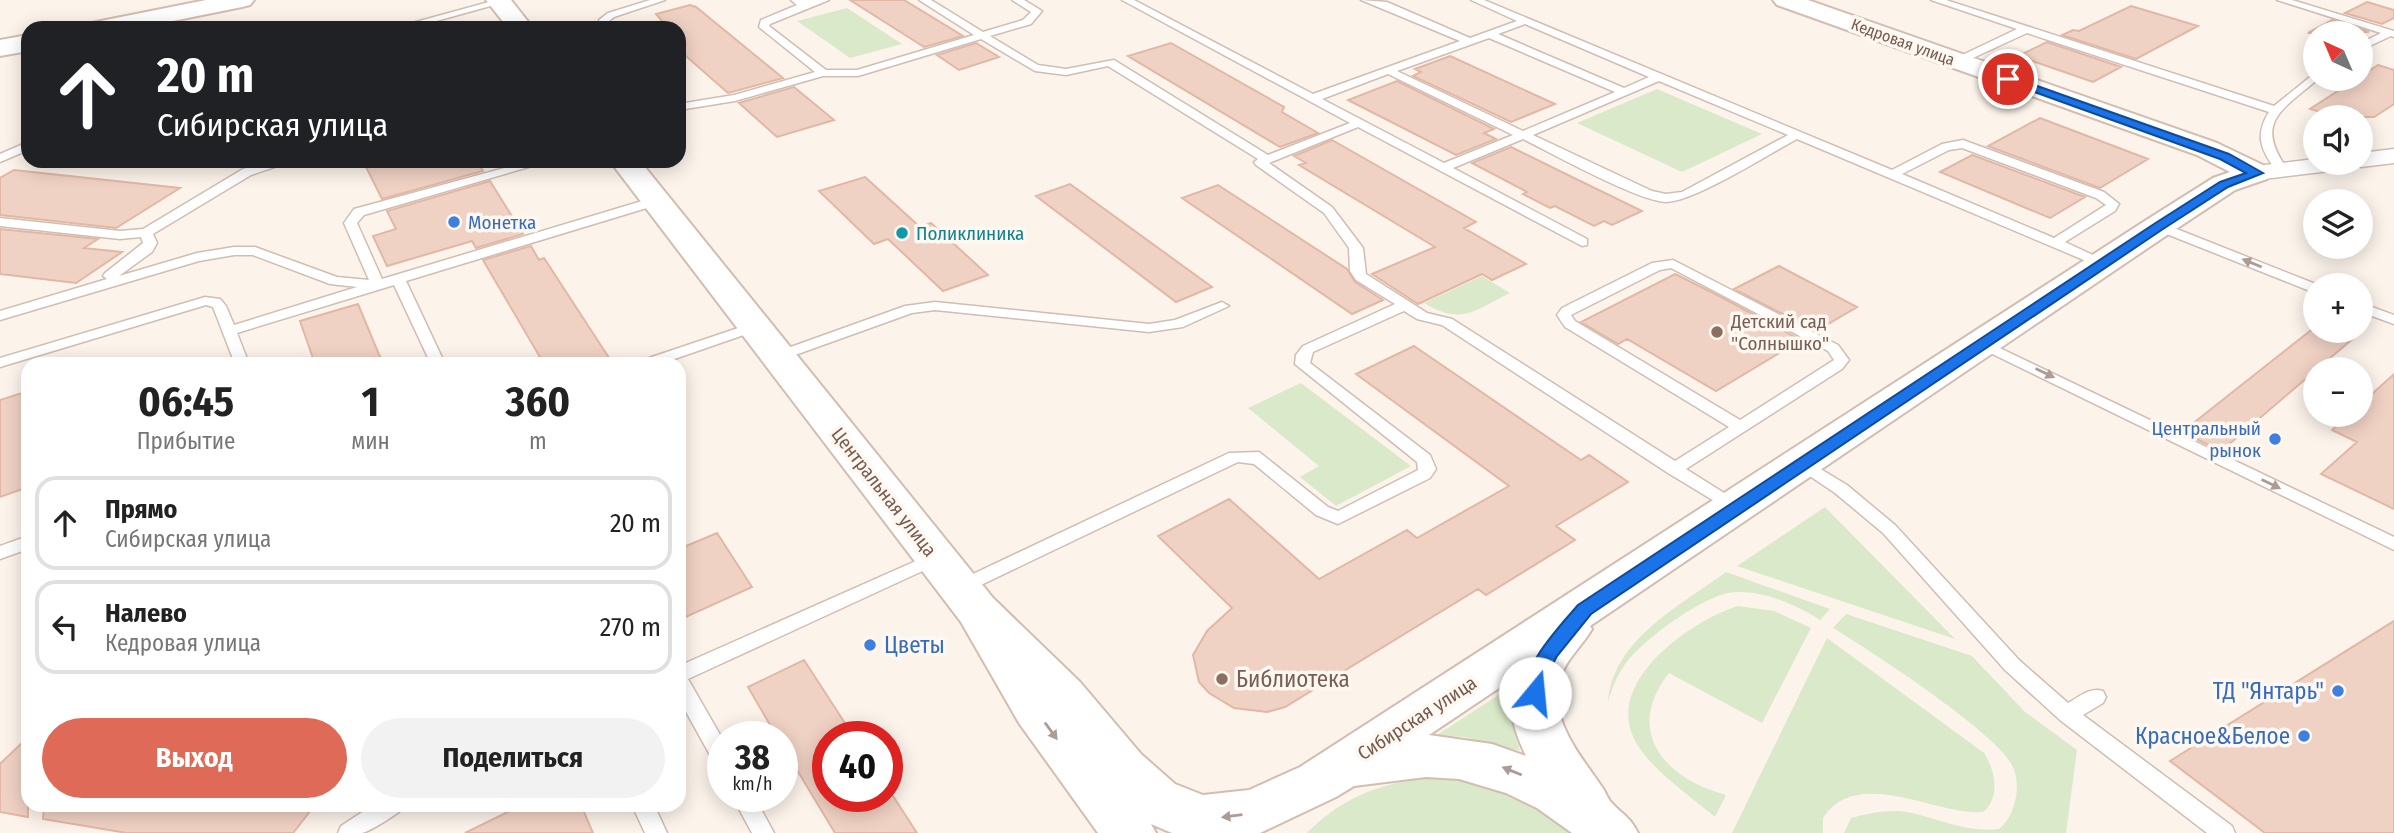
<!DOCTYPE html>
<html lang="ru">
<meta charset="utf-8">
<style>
:root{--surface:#fff;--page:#f2f2f2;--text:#222;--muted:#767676;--line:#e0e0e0;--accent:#de6a57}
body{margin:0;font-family:"Fira Sans Condensed",sans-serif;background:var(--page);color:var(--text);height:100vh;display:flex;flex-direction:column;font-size:26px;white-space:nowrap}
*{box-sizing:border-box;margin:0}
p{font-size:23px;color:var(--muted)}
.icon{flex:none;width:38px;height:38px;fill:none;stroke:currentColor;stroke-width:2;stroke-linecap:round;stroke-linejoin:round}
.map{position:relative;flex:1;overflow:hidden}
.panel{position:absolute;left:21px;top:357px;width:665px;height:455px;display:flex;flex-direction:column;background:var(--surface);border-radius:21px;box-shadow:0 4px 18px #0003}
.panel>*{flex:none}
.guide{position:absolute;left:21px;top:21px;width:665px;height:147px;border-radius:21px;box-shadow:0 4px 18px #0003;background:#202124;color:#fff;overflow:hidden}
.needle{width:46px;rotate:316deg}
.fabs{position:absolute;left:2303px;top:21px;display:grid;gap:14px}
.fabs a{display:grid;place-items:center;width:70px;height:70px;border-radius:50%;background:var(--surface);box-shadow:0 4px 18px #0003;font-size:35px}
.speed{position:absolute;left:707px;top:721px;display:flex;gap:14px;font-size:35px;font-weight:700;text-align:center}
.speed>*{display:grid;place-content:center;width:91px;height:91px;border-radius:50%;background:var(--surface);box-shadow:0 4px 18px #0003;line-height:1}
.speed small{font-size:18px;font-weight:400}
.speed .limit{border:10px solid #d22;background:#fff;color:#111}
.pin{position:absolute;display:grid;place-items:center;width:60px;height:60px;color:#fff;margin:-30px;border:4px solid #fff;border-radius:50%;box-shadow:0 2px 7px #0007}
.me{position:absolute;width:77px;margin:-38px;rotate:17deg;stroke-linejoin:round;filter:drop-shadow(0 0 5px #0008)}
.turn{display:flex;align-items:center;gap:24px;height:147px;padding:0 21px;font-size:32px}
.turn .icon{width:91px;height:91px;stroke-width:2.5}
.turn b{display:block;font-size:49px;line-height:60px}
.eta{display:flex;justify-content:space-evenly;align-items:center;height:119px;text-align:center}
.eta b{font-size:42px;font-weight:700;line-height:49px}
.cta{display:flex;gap:14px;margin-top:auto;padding:14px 21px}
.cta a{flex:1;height:80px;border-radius:42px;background:var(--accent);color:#fff;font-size:28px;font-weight:700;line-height:80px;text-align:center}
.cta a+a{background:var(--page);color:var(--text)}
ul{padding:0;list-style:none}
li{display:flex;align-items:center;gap:21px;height:94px;margin:0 14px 10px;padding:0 7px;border:4px solid var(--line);border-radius:21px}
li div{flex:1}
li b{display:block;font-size:26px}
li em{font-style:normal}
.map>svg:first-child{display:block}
.green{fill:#d9e9c9}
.building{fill:#f0d2c4;stroke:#e2b7a5;stroke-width:2}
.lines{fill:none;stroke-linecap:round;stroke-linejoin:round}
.lane-casing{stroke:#d0bdb3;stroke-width:3}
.street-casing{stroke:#d0bdb3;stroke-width:3}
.secondary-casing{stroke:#d3bdb1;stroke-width:4}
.lane{fill:#fff;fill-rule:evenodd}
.street{fill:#fff;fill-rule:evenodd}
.secondary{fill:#fff;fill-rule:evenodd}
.oneway{fill:#ad9b95}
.route{fill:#1a73e8;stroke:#114b97;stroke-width:2}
.shop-dot{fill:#3f7fe0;stroke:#fef8f1;stroke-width:2.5}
.culture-dot{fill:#0f9aa8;stroke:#fef8f1;stroke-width:2.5}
.education-dot{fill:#8d6e63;stroke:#fef8f1;stroke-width:2.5}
.labels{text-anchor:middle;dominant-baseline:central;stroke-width:7;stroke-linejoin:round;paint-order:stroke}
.far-street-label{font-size:16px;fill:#76594f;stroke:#fef8f1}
.shop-label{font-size:19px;fill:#366cbe;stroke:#fef8f1;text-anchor:start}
.culture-label{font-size:19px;fill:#0d838f;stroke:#fef8f1;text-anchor:start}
.education-label{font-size:19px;fill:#785e54;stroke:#fef8f1;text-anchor:start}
.street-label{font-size:19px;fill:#76594f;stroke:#fef8f1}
.near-shop-label{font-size:23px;fill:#366cbe;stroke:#fef8f1;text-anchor:end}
.near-education-label{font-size:23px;fill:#785e54;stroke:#fef8f1;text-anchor:start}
</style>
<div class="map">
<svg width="2394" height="833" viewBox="0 0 2394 833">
<rect width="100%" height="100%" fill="#fcf4eb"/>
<path class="green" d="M847,8L902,44L850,58L797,21Z
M1657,89L1762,134L1682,172L1577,123Z
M1482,276L1510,293C1475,310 1462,326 1424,303Z
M1301,383L1411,466L1336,506L1300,477L1319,466L1248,408Z
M1825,507L1955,639L1737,566Z
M1726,572L1830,609L1820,620C1796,604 1758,588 1728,593C1699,599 1644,639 1626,663C1617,675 1612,688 1608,702C1613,639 1680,606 1726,572Z
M1738,606L1774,611L1811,628L1762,723L1669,673C1623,731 1665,779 1726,795L1715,817C1690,796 1643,764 1632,734C1610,678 1692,620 1738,606Z
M1846,614L1972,656L2025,712L2077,750L2066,833H1844L1851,818C1869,813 1889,809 1907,812C1938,818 1966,833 1999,829C2016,815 2022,784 2012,765C1994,731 1871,651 1833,628Z
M1827,638L1984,753C1995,769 2001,798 1983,812C1937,816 1857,765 1823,818V833H1732Z
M1509,688L1508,710L1520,751L1464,737L1437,735Z
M1443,778L1471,781L1525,797L1583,833H1307C1345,794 1390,779 1443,778Z"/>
<path class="building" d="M850,0H904L963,36L924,47Z
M2367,2L2394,10V18L2382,24L2345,13Z
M690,5L696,7L783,78L728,93L679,50V28H668L656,14Z
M2131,6L2198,26L2136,59L2062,35L2073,30L2079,31Z
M2332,20L2369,32L2308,33Z
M2047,42L2121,67L2093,82L2018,56Z
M976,43L999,57L959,70L937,55Z
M1171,43L1284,107L1282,112L1318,133L1280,147L1128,56Z
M1450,56L1555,104L1511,122L1413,76L1421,72L1415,69Z
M2378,65L2394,70V104L2374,117H2337L2310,109Z
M1397,81L1494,129L1484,133L1496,139L1456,155L1348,100Z
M794,87L834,120L777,137L739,103Z
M2040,118L2148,159L2100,188L1988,146Z
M1332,140L1476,222L1464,228L1526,264L1492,280L1482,274L1418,304L1372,274L1435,247L1299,165L1306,163L1294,156Z
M1511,147L1572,177L1642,211L1612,225L1604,221L1594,226L1555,206L1550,208L1523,194L1527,192L1472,163Z
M1972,155L2085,197L2050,218L1940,172Z
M363,161H477L483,171L382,199Z
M14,170L180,188L116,228L0,215V178Z
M865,177L920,227L931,223L988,275L943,291L888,239L874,244L819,191Z
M490,181L523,234L476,248L472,241L387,266L373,236L396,229L387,211Z
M1070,184L1212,287L1176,302L1036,196Z
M1218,185L1347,269L1355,282L1383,300L1352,314L1182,198Z
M0,229L98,239L84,248L122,252L76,283L0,274Z
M531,246L539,260L544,258L613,364H544L483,260Z
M1779,266L1857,307L1816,331L1734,289Z
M1675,274L1719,296L1801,340L1716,391L1627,339L1618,344L1581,322Z
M358,304L383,364H315L300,321Z
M2315,327V331H2362L2221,451L2182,432Z
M1414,346L1581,460L1589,455L1628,482L1556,526L1575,540L1486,595L1478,589L1285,707L1267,712L1234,708L1209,693L1199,682L1193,655L1207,631L1232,608L1158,536L1229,499L1319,579L1407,530L1417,538L1509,486L1356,374Z
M2394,374V509L2321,474L2357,442L2332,430L2349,415H2361V404Z
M28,391V487L0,497V400Z
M717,533L752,587L679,620V549Z
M2394,621V833H2265L2170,761Z
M804,660L854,737H828V796H893L917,833H835L782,745V737H777L748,687Z
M28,737V817L0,812V764Z
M44,805H315L293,833H127L43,819Z
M522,805H581L593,833H465Z"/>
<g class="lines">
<g class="lane-casing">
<path id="lane" d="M496,0L505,2L411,28H394Z
M650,0H665L614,17L609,21L613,28H603L599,20L608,13Z
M791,0H829L770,24L769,26L826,70H857L974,35L919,0H931L983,32L1023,20L1031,12L1012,0H1024L1042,11L1031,24L990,36L1038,65L1066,69L1114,60L1268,155L1350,123L1122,0H1134L1313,94L1460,41L1361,0L1387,2L1470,38L1517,21L1471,0H1484L1892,170L1942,144L1963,140L2104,192L2119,204L2115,211L2065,242L2110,263L2103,267L2098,266L1797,139C1769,154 1694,202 1666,202C1638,201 1553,154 1523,139L1453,168L1587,239V245L1582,246L1358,127L1269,163L1332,207L1363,248L1366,274L1427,313L1452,319L1675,461L1729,427L1565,327L1557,315L1562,308L1652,263L1673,260L1838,345L1849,360L1842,369L1686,469L1740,503L1743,507L1740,511L1734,513L1668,473L1442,325L1417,319L1404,311L1313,352L1310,363L1430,455L1436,469L1430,478L1338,524L1316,515L1254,464L1238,462L960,595L954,593L951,588L954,583L1229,453L1259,452L1328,507L1338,511L1418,470L1417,462L1295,364L1296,355L1303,346L1395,304L1356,280L1350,271L1349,248L1324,213L1256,165L1254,162L1258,159L1108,66L1066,75L1035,71L981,39L858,76H823L735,101L679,110V104L734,95L815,72L759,27L761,20L797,5ZM1525,24L1649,77L1624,88L1498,34ZM1489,38L1615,92L1523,131L1397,71ZM1388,74L1513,135L1444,163L1322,99ZM1659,81L1788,135L1682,192L1666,194L1652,191L1533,135ZM1962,148L2096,198L2106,205L2054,238L1902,174L1949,150ZM1671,268L1828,351L1834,360L1740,420L1575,321L1571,315L1660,270Z
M1931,0H1946L2274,106L2315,73V79H2318C2282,110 2253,122 2288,170L2282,174L2278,173C2261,151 2254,136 2269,112L2027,33L1962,63H1954V59L2017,29Z
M2277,0H2292L2394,31V37L2391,36L2361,50V43L2381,33Z
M28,142V150L0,162V154Z
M273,161H292L251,175L153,234L157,243L152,252L119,276L197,253L234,247H255L337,277L369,280L344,223L354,209L530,161H549L364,215L357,223L382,279L652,198L656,197L662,201L660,204L406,281L445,364H431L394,285L237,333L249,364H235L213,307L206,305L0,367V358L205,297L220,299L226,306L234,325L357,287L330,284L253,255H234L199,261L0,320V311L107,279L103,276L105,273L143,243L141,237L120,239L0,226V218L120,231L143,229L243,169Z
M2159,222L2318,285H2315V293L2154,229L2153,226Z
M935,302L1149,324L1175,320L1222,302L1229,306L1183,327L1149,332L935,310L912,313L784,359L779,360L772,356L774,353L905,306Z
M2361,303L2394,315V324L2361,312Z
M756,322L763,326L761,329L660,364H638L640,361Z
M1983,340L2394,537V550L1978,347L1976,344Z
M1804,459L1847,485L1895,525L2019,660L2068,703C2079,697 2090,687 2103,691L2106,697L2103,703L2083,715L2232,826L2235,833H2207L2060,720L2005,670L1883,533L1835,493L1798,468L1796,464L1798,460Z
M28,536V549L0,559V546Z
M936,552L942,554L945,558L942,562L688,679L723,740V769L716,766L679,699V666Z
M732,796H754L774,833H752Z
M373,805H406C403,811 369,832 362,833C354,833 346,833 338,833L341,826Z
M632,805H654L667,833H645Z"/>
</g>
<g class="street-casing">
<path id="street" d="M2394,149V163L2361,167L2352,163H2361V153Z
M2315,159V163H2349L2338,170L2256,180L2248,178L2244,173L2248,168L2256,166Z"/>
</g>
<g class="secondary-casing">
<path id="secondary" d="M206,0H254L250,5L242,7L138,28H89L92,23L101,21Z
M486,0H511L533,28H508Z
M1773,0H1808L2217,143L2267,167L2271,173L2267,179L2235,190L2170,233L1590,626L1592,629C1584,643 1571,655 1564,669C1543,714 1579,753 1602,787C1605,791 1607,797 1610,801C1621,814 1629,815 1638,833H1572L1537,808L1506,793L1459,779L1426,777L1354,786L1336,797L1260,833H1172L1151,824L1156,833H1098L1019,723L961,622L610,161H640L993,598L1080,682L1141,754L1175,784L1203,795L1249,790L1300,767L2148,219L2213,178L2230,172L2197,155L1777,5ZM1514,678C1506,706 1514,731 1526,756L1492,744L1429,735Z
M28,35V51L0,56V40Z"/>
</g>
<use href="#lane" class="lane"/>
<use href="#street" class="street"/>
<use href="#secondary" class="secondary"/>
</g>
<defs><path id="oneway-solid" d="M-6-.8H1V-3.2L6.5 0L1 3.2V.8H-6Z" transform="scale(1.75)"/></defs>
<g class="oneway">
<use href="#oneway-solid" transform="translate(2252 263) rotate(-158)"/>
<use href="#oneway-solid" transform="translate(2045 373) rotate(26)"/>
<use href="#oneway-solid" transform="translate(2271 484) rotate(26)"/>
<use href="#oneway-solid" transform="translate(1051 731) rotate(54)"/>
<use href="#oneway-solid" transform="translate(1512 771) rotate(-158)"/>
<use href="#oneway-solid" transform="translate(1232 816) rotate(173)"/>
</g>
<path class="route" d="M2004,77H2012L2229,154L2263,173L2228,187L2163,229L1591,614L1557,656L1549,671L1542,698H1528C1515,672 1562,624 1578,605L2154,224L2220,182L2246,173L2220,159L2004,81Z"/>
<g class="shop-dot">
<circle cx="454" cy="222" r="7"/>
<circle cx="2275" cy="439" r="7"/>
<circle cx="870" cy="645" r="7"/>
<circle cx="2338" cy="691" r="7"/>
<circle cx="2304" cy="736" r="7"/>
</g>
<circle class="culture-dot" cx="902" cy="233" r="7"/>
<g class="education-dot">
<circle cx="1717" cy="332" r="7"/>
<circle cx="1222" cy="679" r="7"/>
</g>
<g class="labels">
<g class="far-street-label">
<text transform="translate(1903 42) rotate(20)">Кедровая улица</text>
</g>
<g class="shop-label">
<text x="468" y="222">Монетка</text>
<text x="2261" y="428" text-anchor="end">Центральный<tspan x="2261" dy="22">рынок</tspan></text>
</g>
<g class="culture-label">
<text x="916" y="233">Поликлиника</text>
</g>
<g class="education-label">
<text x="1731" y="321">Детский сад<tspan x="1731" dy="22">"Солнышко"</tspan></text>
</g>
<g class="street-label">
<text transform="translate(884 492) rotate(52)">Центральная улица</text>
<text transform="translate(1417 718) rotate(-33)">Сибирская улица</text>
</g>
<g class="near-shop-label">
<text x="884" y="645" text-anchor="start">Цветы</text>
<text x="2324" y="691">ТД "Янтарь"</text>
<text x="2290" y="736">Красное&amp;Белое</text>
</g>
<g class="near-education-label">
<text x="1236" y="679">Библиотека</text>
</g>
</g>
</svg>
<div class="fabs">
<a><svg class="needle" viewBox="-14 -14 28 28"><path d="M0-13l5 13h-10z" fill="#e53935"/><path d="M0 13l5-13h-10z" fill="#767676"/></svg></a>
<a><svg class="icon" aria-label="sound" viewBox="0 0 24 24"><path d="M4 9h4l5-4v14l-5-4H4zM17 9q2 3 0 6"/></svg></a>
<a><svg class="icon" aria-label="layers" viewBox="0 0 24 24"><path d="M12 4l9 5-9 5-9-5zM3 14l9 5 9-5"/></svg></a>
<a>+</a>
<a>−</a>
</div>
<div class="speed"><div>38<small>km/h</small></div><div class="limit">40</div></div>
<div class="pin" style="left:2008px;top:79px;background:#d93025"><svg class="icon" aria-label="arrive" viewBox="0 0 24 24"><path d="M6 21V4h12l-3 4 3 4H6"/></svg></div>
<svg class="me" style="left:1535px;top:693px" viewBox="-20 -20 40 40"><circle r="19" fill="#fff"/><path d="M0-13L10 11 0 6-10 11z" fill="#1a73e8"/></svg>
<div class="guide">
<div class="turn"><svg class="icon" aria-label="ahead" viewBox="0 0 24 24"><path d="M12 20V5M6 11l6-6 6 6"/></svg><div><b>20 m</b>Сибирская улица</div></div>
</div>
<section class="panel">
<div class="eta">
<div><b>06:45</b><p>Прибытие</p></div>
<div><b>1</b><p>мин</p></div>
<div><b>360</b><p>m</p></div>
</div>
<ul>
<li><svg class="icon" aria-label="ahead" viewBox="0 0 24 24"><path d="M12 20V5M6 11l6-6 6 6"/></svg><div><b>Прямо</b><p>Сибирская улица</p></div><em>20 m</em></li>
<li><svg class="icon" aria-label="left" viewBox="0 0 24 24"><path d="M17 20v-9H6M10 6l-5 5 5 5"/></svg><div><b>Налево</b><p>Кедровая улица</p></div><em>270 m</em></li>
</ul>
<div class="cta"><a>Выход</a><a>Поделиться</a></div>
</section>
</div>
